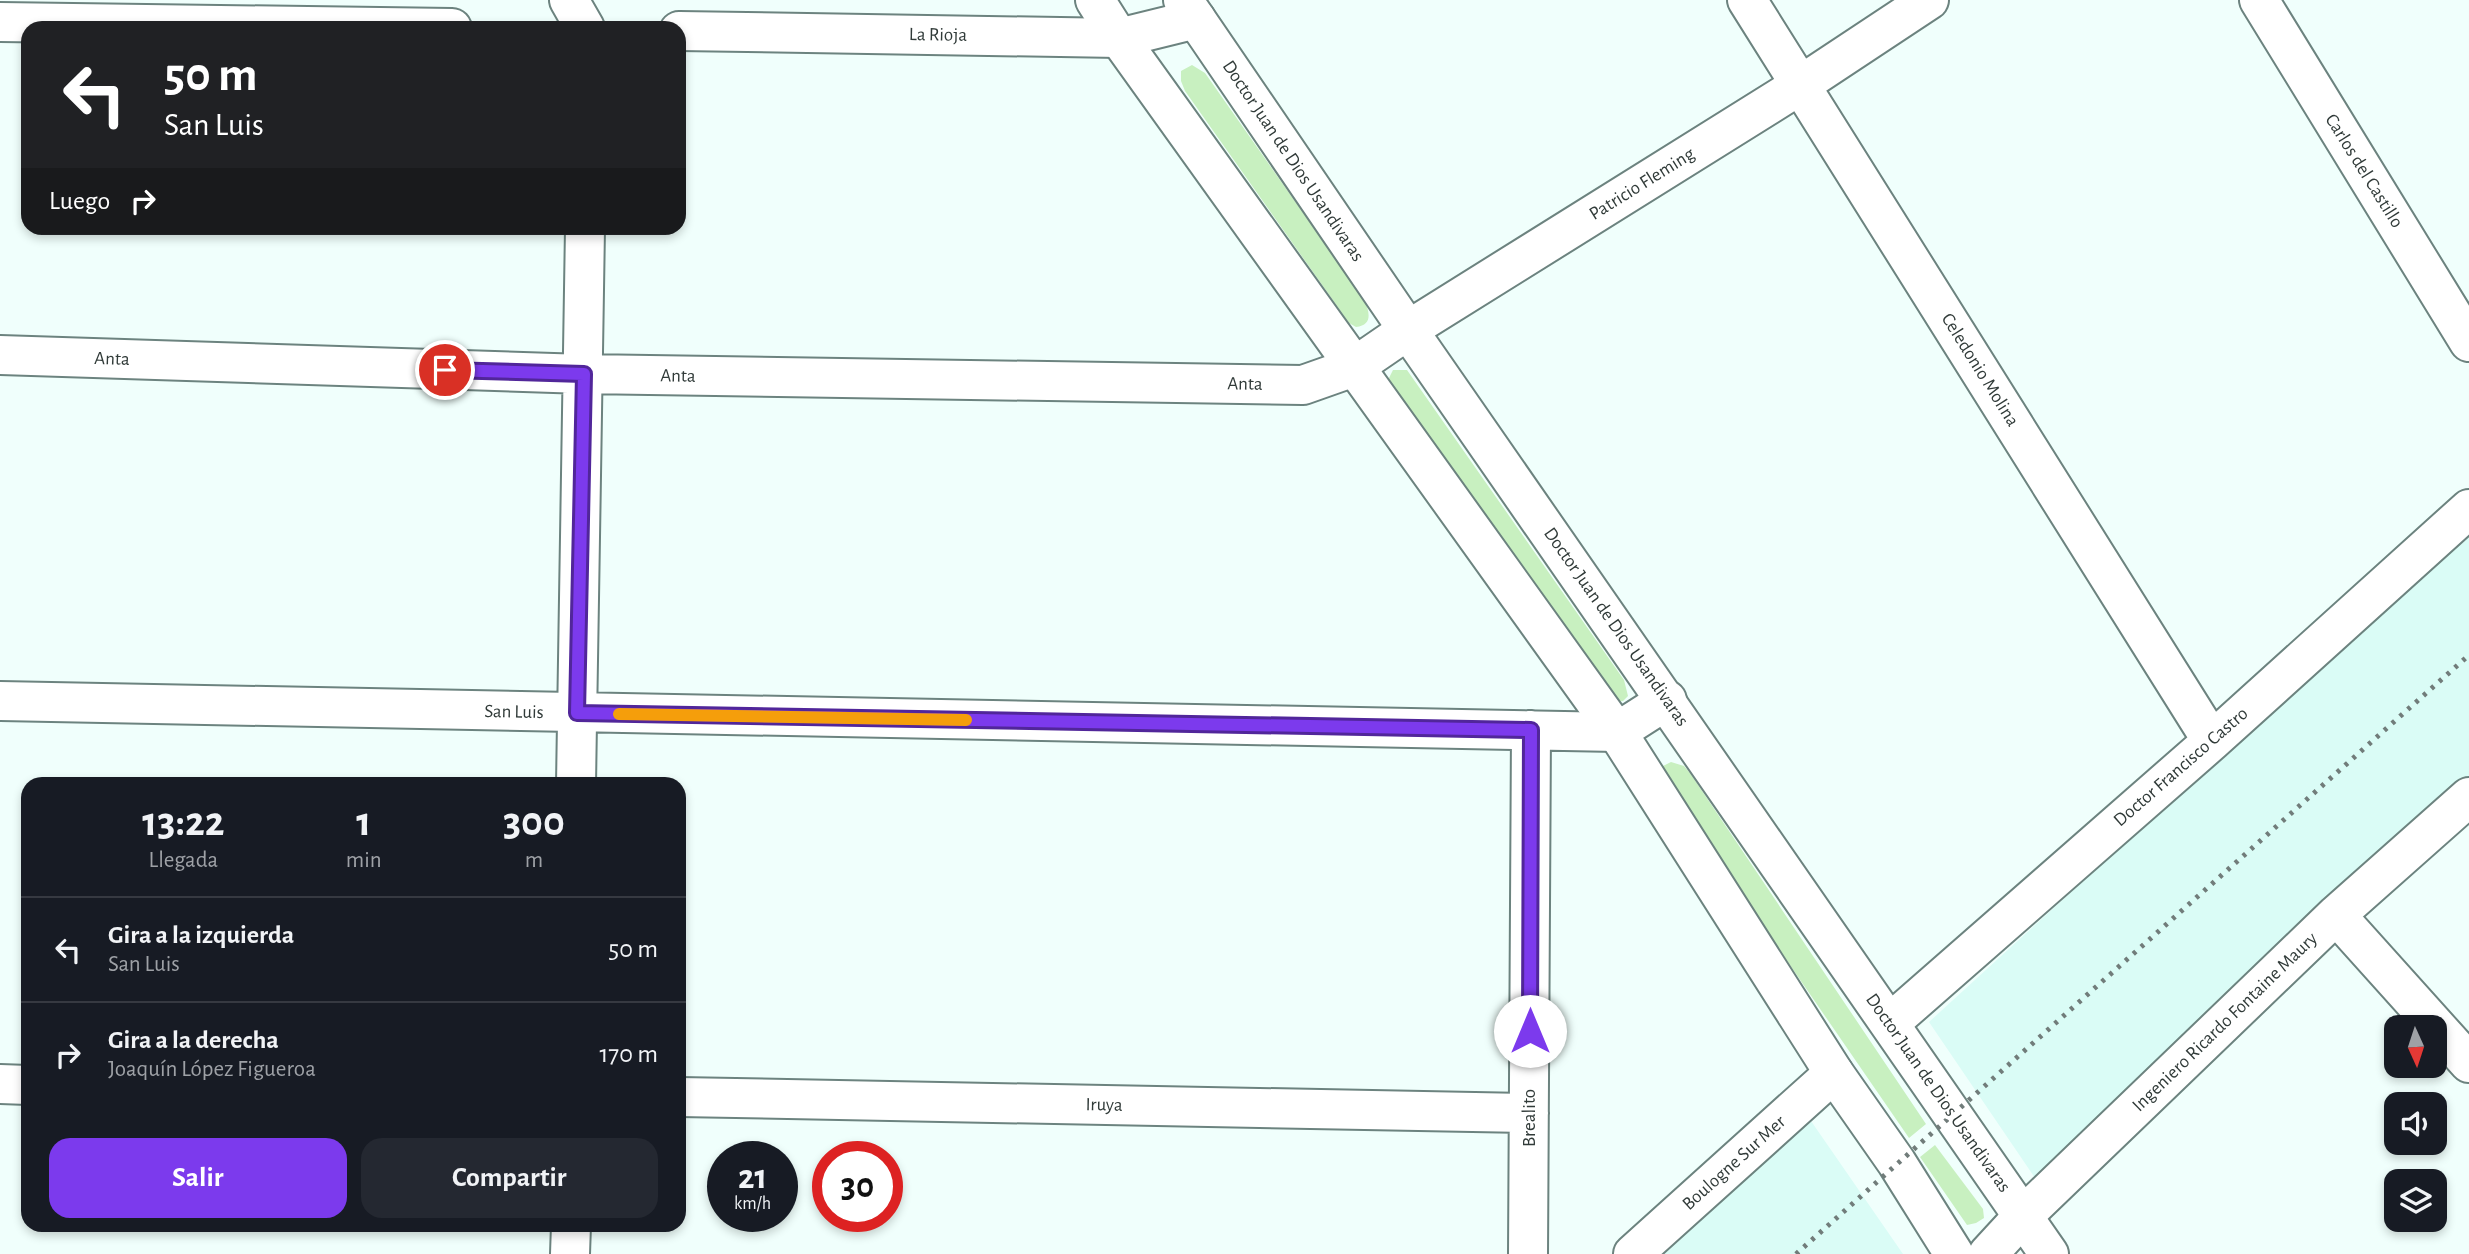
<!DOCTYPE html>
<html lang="es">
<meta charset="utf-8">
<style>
:root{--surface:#171b24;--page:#242831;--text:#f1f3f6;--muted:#9ea1a6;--line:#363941;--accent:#7c3aed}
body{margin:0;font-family:"Alegreya Sans",sans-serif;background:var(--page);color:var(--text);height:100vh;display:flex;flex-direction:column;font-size:26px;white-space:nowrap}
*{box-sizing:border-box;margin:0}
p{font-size:23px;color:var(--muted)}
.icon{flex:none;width:38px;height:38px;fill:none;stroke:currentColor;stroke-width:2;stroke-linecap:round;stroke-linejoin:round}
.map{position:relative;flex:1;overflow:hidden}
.details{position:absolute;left:21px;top:777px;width:665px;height:455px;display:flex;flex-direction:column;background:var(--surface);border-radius:21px;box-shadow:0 4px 10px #0003}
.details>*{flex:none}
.guide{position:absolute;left:21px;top:21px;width:665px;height:214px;border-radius:21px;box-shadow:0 4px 10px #0003;background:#202124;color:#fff;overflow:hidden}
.needle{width:46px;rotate:177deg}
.tools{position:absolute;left:2384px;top:1015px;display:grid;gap:14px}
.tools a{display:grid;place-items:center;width:63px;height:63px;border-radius:14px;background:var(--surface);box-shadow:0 4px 10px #0003;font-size:35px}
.speed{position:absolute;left:707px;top:1141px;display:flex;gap:14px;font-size:35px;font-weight:700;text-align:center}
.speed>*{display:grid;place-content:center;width:91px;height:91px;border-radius:50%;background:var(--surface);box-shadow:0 4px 10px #0003;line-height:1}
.speed small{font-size:18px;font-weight:400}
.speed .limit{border:10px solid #d22;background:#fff;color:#111}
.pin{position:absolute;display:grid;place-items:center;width:60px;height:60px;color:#fff;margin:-30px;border:4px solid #fff;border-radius:50%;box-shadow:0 2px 7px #0007}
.me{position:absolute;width:77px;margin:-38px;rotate:0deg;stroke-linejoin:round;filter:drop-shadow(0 0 5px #0008)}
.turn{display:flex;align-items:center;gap:24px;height:147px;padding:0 28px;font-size:32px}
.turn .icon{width:91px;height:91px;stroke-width:2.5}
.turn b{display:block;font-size:49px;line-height:60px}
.then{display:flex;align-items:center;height:66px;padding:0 28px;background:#0003;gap:14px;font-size:26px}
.eta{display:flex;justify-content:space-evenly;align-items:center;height:119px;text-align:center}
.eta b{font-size:42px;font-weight:600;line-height:49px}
.button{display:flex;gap:14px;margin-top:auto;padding:14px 28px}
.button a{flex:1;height:80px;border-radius:21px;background:var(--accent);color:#fff;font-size:28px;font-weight:600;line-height:80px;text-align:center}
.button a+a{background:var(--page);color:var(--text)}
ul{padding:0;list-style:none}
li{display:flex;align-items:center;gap:21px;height:105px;padding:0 28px;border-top:2px solid var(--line)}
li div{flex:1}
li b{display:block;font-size:26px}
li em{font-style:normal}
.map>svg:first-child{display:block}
.built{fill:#dafcf6}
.green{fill:#c8f0c0}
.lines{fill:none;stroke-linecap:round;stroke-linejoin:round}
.minor-casing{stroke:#6c837f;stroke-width:42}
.major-casing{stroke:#6c837f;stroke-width:42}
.minor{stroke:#fff;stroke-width:38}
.major{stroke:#fff;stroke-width:38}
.rail{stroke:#717c7a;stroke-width:5;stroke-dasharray:3.5 7;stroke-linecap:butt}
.route-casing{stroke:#51269a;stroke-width:18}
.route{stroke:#7c3aed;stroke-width:12}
.slow{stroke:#f59e0b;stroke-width:12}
.labels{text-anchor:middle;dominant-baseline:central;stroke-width:7;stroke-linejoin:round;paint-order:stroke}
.street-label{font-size:19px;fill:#313b39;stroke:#fff}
</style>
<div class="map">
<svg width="2469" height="1254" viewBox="0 0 2469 1254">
<rect width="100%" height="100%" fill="#f0fffc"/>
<path class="built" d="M2469,528V800L2037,1181L1929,1022Z
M1811,1121L1903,1254H1660L1798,1130Z"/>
<path class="green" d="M1192,65L1205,73L1365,301C1370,314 1372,325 1356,327L1349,323L1185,91L1181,81V71Z
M1393,370H1407L1624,680L1628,696L1623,701L1616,702L1391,386L1389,378Z
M1671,762L1684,766L1690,773L1926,1124L1909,1138L1670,791L1661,767Z
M1935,1145L1983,1209L1984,1218L1976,1223L1967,1225L1920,1157Z"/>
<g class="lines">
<g class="minor-casing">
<path id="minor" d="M569,0L585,28
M1747,0L2212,741
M2259,0L2469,342
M0,22L452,28
M679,31L1119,38L1196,19
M0,355L584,374L1303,385L1354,367L1408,330L1802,84L1929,0
M0,701L1617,732L1667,700
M576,784L585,228
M2336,915L2469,1063
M1890,1023L2212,741L2469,509
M0,1084L28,1085
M679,1097L1529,1113
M570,1254L571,1225
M1528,1254L1531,730
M1633,1254L1834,1073
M1988,1254L2023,1216L2336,915L2469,797"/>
</g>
<g class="major-casing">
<path id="major" d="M1095,0L1119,38L1617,732L1834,1073L1897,1163L1954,1254
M1183,0L1408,330L2049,1254"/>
</g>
<use href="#minor" class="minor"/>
<use href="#major" class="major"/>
<path class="rail" d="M1796,1254L2469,655"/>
</g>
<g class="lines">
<g class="route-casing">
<path id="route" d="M445,370L584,374L577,713L1531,730L1530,1031"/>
</g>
<use href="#route" class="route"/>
<path class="slow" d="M619,714L966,720"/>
</g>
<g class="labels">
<g class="street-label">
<text transform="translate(938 35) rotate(1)">La Rioja</text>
<text transform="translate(1293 161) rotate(56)">Doctor Juan de Dios Usandivaras</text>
<text transform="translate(2364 171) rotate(58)">Carlos del Castillo</text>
<text transform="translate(1642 184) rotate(-32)">Patricio Fleming</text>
<text transform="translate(112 359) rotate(2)">Anta</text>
<text transform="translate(1980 370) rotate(58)">Celedonio Molina</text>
<text transform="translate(678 376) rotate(1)">Anta</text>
<text transform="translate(1245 384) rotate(1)">Anta</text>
<text transform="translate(1616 627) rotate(55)">Doctor Juan de Dios Usandivaras</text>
<text transform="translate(514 712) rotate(1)">San Luis</text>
<text transform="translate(2181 767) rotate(-41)">Doctor Francisco Castro</text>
<text transform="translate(2225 1022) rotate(-44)">Ingeniero Ricardo Fontaine Maury</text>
<text transform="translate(1938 1093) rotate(55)">Doctor Juan de Dios Usandivaras</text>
<text transform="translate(1104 1105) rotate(1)">Iruya</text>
<text transform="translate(1529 1118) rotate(-90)">Brealito</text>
<text transform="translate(1734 1163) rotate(-42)">Boulogne Sur Mer</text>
</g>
</g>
</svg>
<div class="tools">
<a><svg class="needle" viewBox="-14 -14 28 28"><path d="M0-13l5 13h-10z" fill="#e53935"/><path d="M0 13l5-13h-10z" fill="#9ea1a6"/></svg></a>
<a><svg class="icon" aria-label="sound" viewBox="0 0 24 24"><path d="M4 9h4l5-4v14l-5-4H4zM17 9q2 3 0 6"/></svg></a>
<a><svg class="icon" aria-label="layers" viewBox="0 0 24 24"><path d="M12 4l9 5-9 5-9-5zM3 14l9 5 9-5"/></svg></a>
</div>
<div class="speed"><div>21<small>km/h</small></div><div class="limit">30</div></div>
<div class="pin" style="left:445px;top:370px;background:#d93025"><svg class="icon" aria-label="arrive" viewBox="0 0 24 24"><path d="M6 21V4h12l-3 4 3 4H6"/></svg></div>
<svg class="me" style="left:1530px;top:1031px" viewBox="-20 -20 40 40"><circle r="19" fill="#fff"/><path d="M0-13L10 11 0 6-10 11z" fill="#7c3aed"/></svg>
<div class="guide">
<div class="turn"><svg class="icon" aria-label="left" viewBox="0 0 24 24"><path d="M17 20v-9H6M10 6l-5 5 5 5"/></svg><div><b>50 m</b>San Luis</div></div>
<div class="then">Luego<svg class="icon" aria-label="right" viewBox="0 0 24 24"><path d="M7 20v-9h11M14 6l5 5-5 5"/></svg></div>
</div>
<section class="details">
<div class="eta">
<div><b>13:22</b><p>Llegada</p></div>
<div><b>1</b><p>min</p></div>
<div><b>300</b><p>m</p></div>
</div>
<ul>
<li><svg class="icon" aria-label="left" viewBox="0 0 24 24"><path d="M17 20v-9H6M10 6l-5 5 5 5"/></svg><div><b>Gira a la izquierda</b><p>San Luis</p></div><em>50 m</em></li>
<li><svg class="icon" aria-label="right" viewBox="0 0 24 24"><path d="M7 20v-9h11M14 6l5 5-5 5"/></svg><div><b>Gira a la derecha</b><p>Joaquín López Figueroa</p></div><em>170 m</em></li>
</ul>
<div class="button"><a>Salir</a><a>Compartir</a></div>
</section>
</div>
